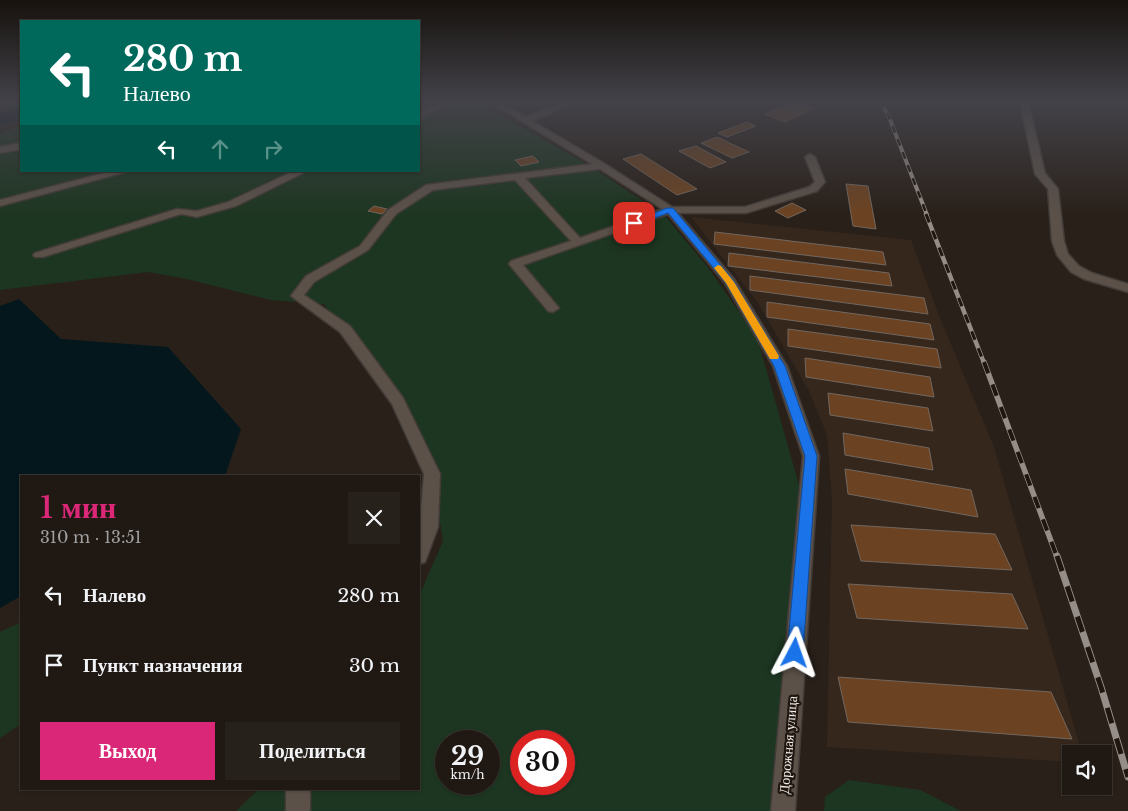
<!DOCTYPE html>
<html lang="ru">
<meta charset="utf-8">
<style>
:root{--surface:#1f1813;--page:#27211c;--text:#f1f3f6;--muted:#a1a0a0;--line:#3c3733;--accent:#db2777}
body{margin:0;font-family:"Libre Baskerville",serif;background:var(--page);color:var(--text);height:100vh;display:flex;flex-direction:column;font-size:19px;white-space:nowrap}
*{box-sizing:border-box;margin:0}
p{font-size:16px;color:var(--muted)}
.icon{flex:none;width:28px;height:28px;fill:none;stroke:currentColor;stroke-width:2;stroke-linecap:round;stroke-linejoin:round}
.map{position:relative;flex:1;overflow:hidden}
.details{position:absolute;left:20px;top:475px;width:400px;height:315px;display:flex;flex-direction:column;background:var(--surface);border-radius:0px;box-shadow:0 1px 4px #0004,0 0 0 1px var(--line)}
.details>*{flex:none}
.top-card{position:absolute;left:20px;top:20px;width:400px;height:152px;border-radius:0px;box-shadow:0 1px 4px #0004,0 0 0 1px var(--line);background:#00695c;color:#fff;overflow:hidden}
.tools{position:absolute;left:1062px;top:745px;display:grid;gap:10px}
.tools a{display:grid;place-items:center;width:50px;height:50px;border-radius:0px;background:var(--surface);box-shadow:0 1px 4px #0004,0 0 0 1px var(--line);font-size:25px}
.speed{position:absolute;left:435px;top:730px;display:flex;gap:10px;font-size:25px;font-weight:700;text-align:center}
.speed>*{display:grid;place-content:center;width:65px;height:65px;border-radius:50%;background:var(--surface);box-shadow:0 1px 4px #0004,0 0 0 1px var(--line);line-height:1}
.speed small{font-size:12px;font-weight:400}
.speed .limit{border:8px solid #d22;background:#fff;color:#111}
.pin{position:absolute;display:grid;place-items:center;width:42px;height:42px;color:#fff;margin:-21px;border-radius:10px;box-shadow:0 2px 8px #0006}
.me{position:absolute;width:55px;margin:-28px;rotate:4deg;stroke-linejoin:round;filter:drop-shadow(0 0 4px #0008)}
.turn{display:flex;align-items:center;gap:18px;height:105px;padding:0 20px;font-size:22px}
.turn .icon{width:65px;height:65px;stroke-width:2.5}
.turn b{display:block;font-size:35px;line-height:42px}
.lanes{display:flex;align-items:center;height:48px;padding:0 20px;background:#0003;justify-content:center;gap:25px;direction:ltr}
.lanes .off{opacity:.35}
.round{display:grid;place-items:center;flex:none;width:52px;height:52px;border-radius:0px;background:var(--page)}
.overview{display:flex;align-items:center;justify-content:space-between;height:85px;padding:0 20px}
h1{font-size:30px;font-weight:600;line-height:38px;color:var(--accent)}
.primary-button{display:flex;gap:10px;margin-top:auto;padding:10px 20px}
.primary-button a{flex:1;height:58px;border-radius:0px;background:var(--accent);color:#fff;font-size:20px;font-weight:600;line-height:58px;text-align:center}
.primary-button a+a{background:var(--page);color:var(--text)}
ul{padding:0;list-style:none}
li{display:flex;align-items:center;gap:15px;height:70px;padding:0 20px}
li div{flex:1}
li b{display:block;font-size:19px}
li em{font-style:normal}
.map>svg:first-child{display:block}
.built{fill:#36271d}
.green{fill:#1d3621;fill-rule:evenodd}
.water{fill:#03171c}
.building{fill:#6c4322;stroke:#72675f}
.lines{fill:none;stroke-linecap:round;stroke-linejoin:round}
.minor-casing{stroke:#423b37;stroke-width:3}
.minor{fill:#5b5149;fill-rule:evenodd}
.rail-far3-casing{stroke:#958d87;stroke-width:4}
.rail-far2-casing{stroke:#958d87;stroke-width:4.5}
.rail-far1-casing{stroke:#958d87;stroke-width:5.5}
.rail-casing{stroke:#958d87;stroke-width:7}
.rail-far3{stroke:#1f1610;stroke-width:2.5;stroke-dasharray:7;stroke-linecap:butt}
.rail-far2{stroke:#1f1610;stroke-width:3;stroke-dasharray:9;stroke-linecap:butt}
.rail-far1{stroke:#1f1610;stroke-width:4;stroke-dasharray:12;stroke-linecap:butt}
.rail{stroke:#1f1610;stroke-width:5;stroke-dasharray:16;stroke-linecap:butt}
.route{fill:#1a73e8;stroke:#114b97}
.slow{fill:#f59e0b}
.labels{text-anchor:middle;dominant-baseline:central;stroke-width:4.5;stroke-linejoin:round;paint-order:stroke}
.street-label{font-size:14px;fill:#f2ece7;stroke:#1f1610}
</style>
<div class="map">
<svg width="1128" height="811" viewBox="0 0 1128 811">
<rect width="100%" height="100%" fill="#292019"/>
<path class="built" d="M691,217L911,240L940,318L994,447L1082,754H1071V762L827,747L832,500L827,435L809,391L758,303Z"/>
<path class="green" d="M419,101H476L592,167L665,216L706,265L757,337L801,492L772,811H236L259,789H419V596L443,541L427,443L324,304L271,300L187,279L148,272L0,290V134L21,126V171H419ZM446,741H489V784H446ZM521,741H564V784H521Z
M21,622V724L0,738V632Z
M849,780L920,790L961,811H824L825,797Z"/>
<path class="water" d="M21,101V120L0,125V114Z
M19,299L61,339L168,347L241,429L225,476H21V596L0,608V306Z"/>
<path class="building" d="M794,101L815,108L785,122L765,114Z
M747,122L756,126L727,137L718,133Z
M717,137L749,152L732,158L701,143Z
M696,146L726,162L710,168L679,151Z
M641,154L697,189L677,195L623,159Z
M533,156L539,162L521,166L515,160Z
M846,184L868,186L876,229L853,226Z
M792,203L806,210L788,218L775,211Z
M374,206L387,209L382,214L368,211Z
M715,232L883,252L886,265L714,244Z
M729,253L889,273L892,286L728,266Z
M750,276L924,298L928,314L750,290Z
M767,302L930,324L934,340L767,317Z
M788,329L937,349L941,368L788,346Z
M805,358L930,377L934,397L806,377Z
M828,393L928,408L933,431L830,415Z
M843,433L929,448L933,470L845,455Z
M845,469L971,490L978,517L848,494Z
M851,525L995,534L1012,570L861,561Z
M848,584L1012,594L1028,629L857,618Z
M838,677L1051,692L1072,739L848,722Z"/>
<g class="lines">
<g class="minor-casing">
<path id="minor" d="M445,101H458L424,115L422,119H419V111Z
M488,101H498L526,117L567,101H579L532,121L605,164L672,207H745L809,187L815,182L805,157L810,154L815,157L825,182L817,191L746,213H678L734,279L787,366L819,456L795,811H771L803,456L773,366L725,283L668,214L523,265L559,308L553,312L548,311L509,264L511,261L571,241L515,180L433,190L396,214L368,250L314,282L304,295L350,326L403,398L440,474L438,527L425,562L419,564V531L424,474L392,404L340,332L291,296L306,276L360,246L388,210L426,185L592,164ZM600,169L662,209L580,238L525,178Z
M1020,101H1028L1045,173L1058,189L1064,241L1068,254L1079,266L1092,273L1128,284V292L1084,279L1071,272L1057,255L1052,241L1048,189L1035,174Z
M21,143V149L0,153V147Z
M112,171H129L0,206V200Z
M294,171H307L236,206L197,217L181,214L43,257H35L33,255L35,253L177,209L197,211L228,202Z
M286,789H310V811H286Z"/>
</g>
<use href="#minor" class="minor"/>
<g class="rail-far3-casing">
<path id="rail-far3" d="M880,101L889,117L927,215"/>
</g>
<g class="rail-far2-casing">
<path id="rail-far2" d="M926,214L984,363"/>
</g>
<g class="rail-far1-casing">
<path id="rail-far1" d="M984,362L1057,557"/>
</g>
<g class="rail-casing">
<path id="rail" d="M1057,556L1101,687L1128,777"/>
</g>
<use href="#rail-far3" class="rail-far3"/>
<use href="#rail-far2" class="rail-far2"/>
<use href="#rail-far1" class="rail-far1"/>
<use href="#rail" class="rail"/>
</g>
<linearGradient id="sky" x2="0" y2="1"><stop stop-color="#17120e"/><stop offset="0.47" stop-color="#434249"/><stop offset="1" stop-color="#434249" stop-opacity="0"/></linearGradient>
<rect width="1128" height="215" fill="url(#sky)"/>
<path class="route" d="M667,208H673L733,280L785,366L817,456L803,653L801,659L795,661L790,659L787,653L805,456L774,366L726,283L668,213L637,225L629,223Z"/>
<path class="slow" d="M718,265L721,266L734,282L779,356L778,359H770L726,283L714,268Z"/>
<g class="labels">
<g class="street-label">
<text transform="translate(788 745) rotate(-85)">Дорожная улица</text>
</g>
</g>
</svg>
<div class="tools">
<a><svg class="icon" aria-label="sound" viewBox="0 0 24 24"><path d="M4 9h4l5-4v14l-5-4H4zM17 9q2 3 0 6"/></svg></a>
</div>
<div class="speed"><div>29<small>km/h</small></div><div class="limit">30</div></div>
<div class="pin" style="left:634px;top:223px;background:#d93025"><svg class="icon" aria-label="arrive" viewBox="0 0 24 24"><path d="M6 21V4h12l-3 4 3 4H6"/></svg></div>
<svg class="me" style="left:795px;top:653px" viewBox="-20 -20 40 40"><path d="M0-17L14 15 0 8-14 15z" fill="#1a73e8" stroke="#fff" stroke-width="4"/></svg>
<div class="top-card">
<div class="turn"><svg class="icon" aria-label="left" viewBox="0 0 24 24"><path d="M17 20v-9H6M10 6l-5 5 5 5"/></svg><div><b>280 m</b>Налево</div></div>
<div class="lanes"><svg class="icon" aria-label="left" viewBox="0 0 24 24"><path d="M17 20v-9H6M10 6l-5 5 5 5"/></svg><svg class="icon off" aria-label="ahead" viewBox="0 0 24 24"><path d="M12 20V5M6 11l6-6 6 6"/></svg><svg class="icon off" aria-label="right" viewBox="0 0 24 24"><path d="M7 20v-9h11M14 6l5 5-5 5"/></svg></div>
</div>
<section class="details">
<div class="overview"><div><h1>1 мин</h1><p>310 m · 13:51</p></div><a class="round"><svg class="icon" aria-label="close" viewBox="0 0 24 24"><path d="M6 6l12 12M18 6L6 18"/></svg></a></div>
<ul>
<li><svg class="icon" aria-label="left" viewBox="0 0 24 24"><path d="M17 20v-9H6M10 6l-5 5 5 5"/></svg><div><b>Налево</b></div><em>280 m</em></li>
<li><svg class="icon" aria-label="arrive" viewBox="0 0 24 24"><path d="M6 21V4h12l-3 4 3 4H6"/></svg><div><b>Пункт назначения</b></div><em>30 m</em></li>
</ul>
<div class="primary-button"><a>Выход</a><a>Поделиться</a></div>
</section>
</div>
